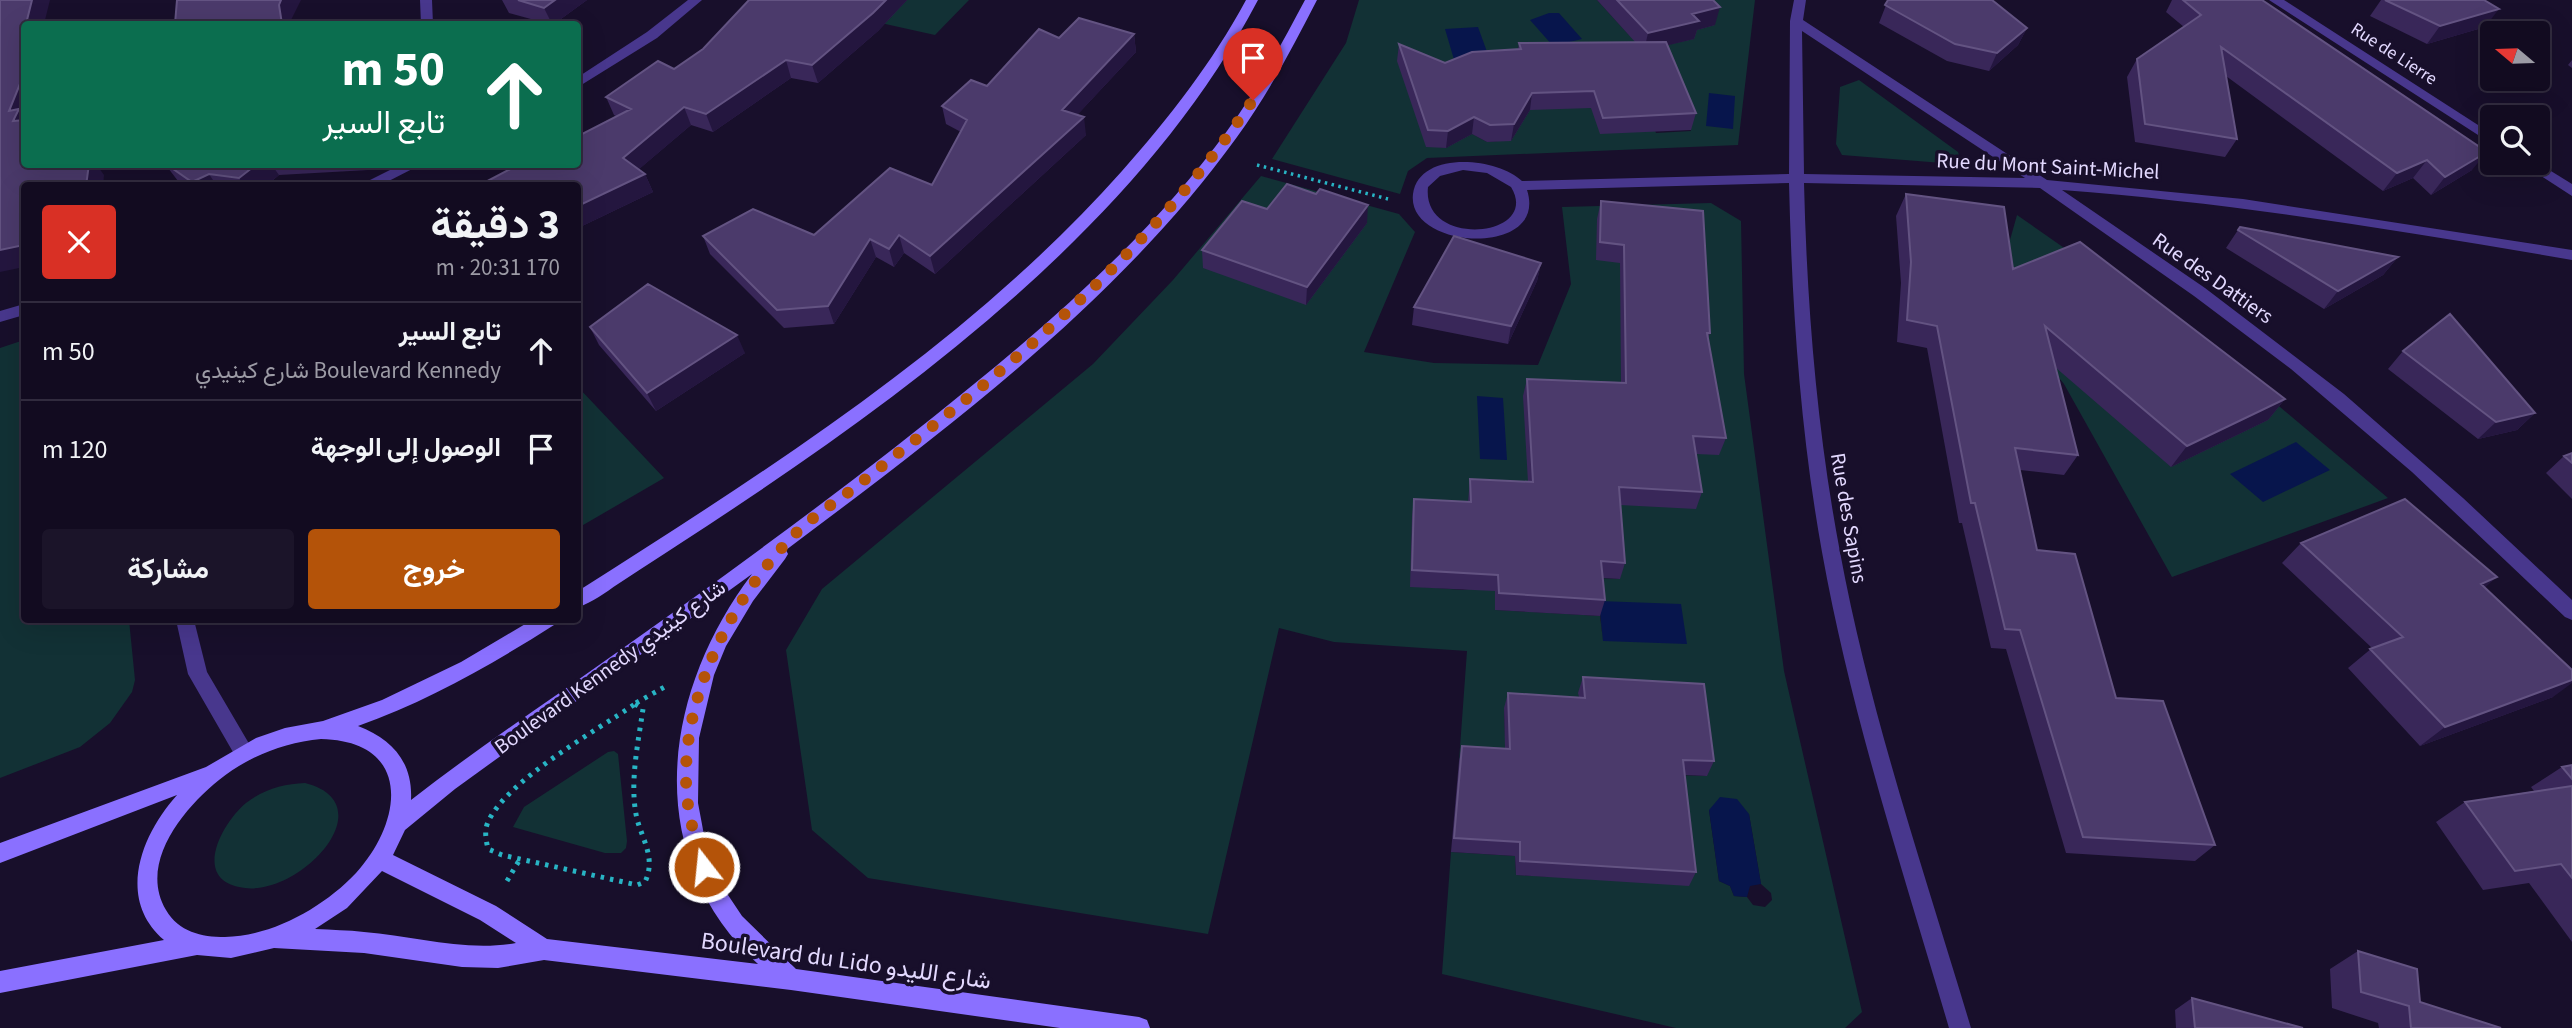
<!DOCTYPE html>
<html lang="ar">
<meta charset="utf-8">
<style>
:root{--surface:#120b20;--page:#1b1429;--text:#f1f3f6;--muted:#9c9ba5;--line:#312b3e;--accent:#b45309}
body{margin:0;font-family:"Source Sans 3",Vazirmatn,sans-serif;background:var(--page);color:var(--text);direction:rtl;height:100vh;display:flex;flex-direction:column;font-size:26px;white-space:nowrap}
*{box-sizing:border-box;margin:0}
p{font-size:23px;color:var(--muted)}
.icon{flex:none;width:38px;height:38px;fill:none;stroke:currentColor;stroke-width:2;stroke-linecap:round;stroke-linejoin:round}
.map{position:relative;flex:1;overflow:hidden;direction:ltr}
.details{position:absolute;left:21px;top:182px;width:560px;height:441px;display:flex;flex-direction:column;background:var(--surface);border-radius:7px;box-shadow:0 7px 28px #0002,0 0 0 2px var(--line);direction:rtl}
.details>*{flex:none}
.hud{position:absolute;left:21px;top:21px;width:560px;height:147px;border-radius:7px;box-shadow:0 7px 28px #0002,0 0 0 2px var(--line);direction:rtl;background:#0b6e4f;color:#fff;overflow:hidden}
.needle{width:46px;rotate:289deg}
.tools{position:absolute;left:2480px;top:21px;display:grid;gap:14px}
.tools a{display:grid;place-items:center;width:70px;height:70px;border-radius:7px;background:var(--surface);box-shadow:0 7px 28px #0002,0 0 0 2px var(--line);font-size:35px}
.pin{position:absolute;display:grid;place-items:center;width:60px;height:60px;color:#fff;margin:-72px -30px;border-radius:50% 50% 50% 0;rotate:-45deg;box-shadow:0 0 7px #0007}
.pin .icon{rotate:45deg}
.me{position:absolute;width:77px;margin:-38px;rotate:344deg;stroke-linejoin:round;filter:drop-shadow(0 0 5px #0008)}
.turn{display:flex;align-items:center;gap:24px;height:147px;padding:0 21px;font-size:32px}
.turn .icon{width:91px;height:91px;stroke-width:2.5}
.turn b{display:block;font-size:49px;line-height:60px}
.round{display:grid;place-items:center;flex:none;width:74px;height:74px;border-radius:7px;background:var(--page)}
.overview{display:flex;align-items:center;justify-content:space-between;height:119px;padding:0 21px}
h1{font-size:42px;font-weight:700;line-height:52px}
.button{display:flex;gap:14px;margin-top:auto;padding:14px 21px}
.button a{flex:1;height:80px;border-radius:7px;background:var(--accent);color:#fff;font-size:28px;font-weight:700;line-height:80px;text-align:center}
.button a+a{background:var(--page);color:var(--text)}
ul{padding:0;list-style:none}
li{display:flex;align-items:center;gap:21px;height:98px;padding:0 21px;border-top:2px solid var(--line)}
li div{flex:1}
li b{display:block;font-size:26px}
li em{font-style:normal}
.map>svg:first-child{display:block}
.green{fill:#123135;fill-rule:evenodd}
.water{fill:#07154c}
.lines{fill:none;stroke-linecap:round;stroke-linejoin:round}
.path-far1{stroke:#28b4c4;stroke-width:3.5;stroke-dasharray:2.5 4.5;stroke-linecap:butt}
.path{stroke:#28b4c4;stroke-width:5;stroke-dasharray:3.5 6;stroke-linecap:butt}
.street{fill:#48378d;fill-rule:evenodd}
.secondary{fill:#8a70ff;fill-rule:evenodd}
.wall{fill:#392759}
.shaded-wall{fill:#24163f}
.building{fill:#4b3a6b;stroke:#635382;stroke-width:2}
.route{stroke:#b45309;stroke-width:12;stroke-dasharray:0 21.6}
.labels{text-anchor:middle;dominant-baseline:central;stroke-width:7;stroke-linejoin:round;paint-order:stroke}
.far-street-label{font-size:18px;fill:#e3d9ff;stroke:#180f2b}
.street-label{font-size:21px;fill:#e3d9ff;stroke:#180f2b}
.near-street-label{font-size:24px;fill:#e3d9ff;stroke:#180f2b}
</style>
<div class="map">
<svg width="2572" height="1028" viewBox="0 0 2572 1028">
<rect width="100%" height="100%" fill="#180f2b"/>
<path class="green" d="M777,0L895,12L907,0H969L935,35Z
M1359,0H1597L1629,35L1690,0H1755L1738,145L1427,158L1408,171L1400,194L1272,159L1346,43ZM1407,78L1515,131V134L1510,140L1487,142L1452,123L1456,142L1446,148L1431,146ZM1676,94L1691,131L1656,133L1654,128L1590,107Z
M1859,80L1958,152L1961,162L1955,164L1842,155L1836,144L1840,87Z
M1261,176L1399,214L1415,232L1364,352L1434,363L1538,365L1571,284L1562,207L1711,203L1741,221L1744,374L1784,671L1862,1012L1845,1028H1676L1442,974L1451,852L1515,856L1516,875L1558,877L1676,775L1706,776L1579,693L1580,713L1504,709L1506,764L1459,761L1467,651L1334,642L1279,628L1208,934L868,878L812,830L786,650L822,589L1093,364L1173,280ZM1468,519L1620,579L1597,578L1603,641L1600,616L1496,610L1495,585L1463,590L1410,586ZM1709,810L1749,814L1761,884L1771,893L1772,900L1765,907L1753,905L1747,897L1734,896L1730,886L1719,881Z
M2017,215L2222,358L2388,498L2172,577L2064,384L1994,297Z
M24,340V620H129L135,680L132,692L110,723L80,747L0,778V348Z
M578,387L664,478L578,528Z
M614,751L618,754L627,841L626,848L621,853H605L513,827L524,807L608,752Z
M305,783C388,804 297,901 239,887C192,877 223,822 246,803C264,789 284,784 305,783Z"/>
<path class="water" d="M1549,13H1559L1582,39L1553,46L1530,20Z
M1478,27L1490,60L1455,63L1445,29Z
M1709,93L1735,96L1733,129L1706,126Z
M1477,396L1503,398L1507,460L1480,459Z
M2296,442L2330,470L2263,502L2230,474Z
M1599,601L1681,604L1687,644L1603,641Z
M1720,797L1737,799L1749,814L1761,884L1750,886L1747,897L1734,896L1730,886L1719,881L1709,810Z"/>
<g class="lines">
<path class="path-far1" d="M1257,165L1388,199"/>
<path class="path" d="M636,703L668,685
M635,704L643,709C638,744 629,784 637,819C643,841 656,859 645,882L637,885L502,855L488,849C486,840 484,831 488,822C507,780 596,731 635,704Z
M507,881L520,859"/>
<path class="street" d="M420,0H432L433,24H421Z
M688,0H702L657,38L578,87V77L647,32Z
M1794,0H1806L1803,20L2047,180L2243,199L2572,250V260C2403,231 2234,203 2062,190L2205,288L2344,394L2463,498L2572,600V620L2565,617L2412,472L2291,369L2194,296L2040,188L1804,183C1807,307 1817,431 1840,552C1870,714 1924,871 1971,1028H1949C1903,871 1851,714 1822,552C1800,430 1792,307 1789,183L1527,190C1549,258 1406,250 1413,194C1419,150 1497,157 1522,181L1789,174L1790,21ZM1802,31L2025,178L1804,174ZM1463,170L1487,173L1511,187C1542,238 1421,249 1428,187L1440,176Z
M2269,0H2284L2492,134V144Z
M2521,163H2538L2572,184V196Z
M402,164H422L379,186H358Z
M24,304V315L0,322V311Z
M176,620H194L207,672L251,747L254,753L251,759L244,762L237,759L188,674Z"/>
<path class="secondary" d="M1246,0H1258C1142,222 912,391 707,526C678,545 648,564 618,584C606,592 592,603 578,607V591C771,468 968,344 1122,171C1169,118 1212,63 1246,0Z
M1305,0H1317C1293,47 1268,94 1237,137C1118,302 947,429 786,550L788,554L785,559L753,601L726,646L714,675L699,738L698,803L704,835L724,889L742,916L796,969L1139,1017L1147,1020L1150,1028H1060L791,990L544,960L498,968L462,967L364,953L274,948L231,958L197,955L0,993V971L164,940C116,899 141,835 177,795L0,863V843L206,767L256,738L285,728L323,721L382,700L461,662L532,620H556L554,625C491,665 428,701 358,726C392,739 413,762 411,800C475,750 543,705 609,658C733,570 856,481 974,384C1066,309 1157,227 1227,131C1257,90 1281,45 1305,0ZM752,574C662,693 640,855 758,964L547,939L496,906L393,855L405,830L455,789ZM321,739C412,741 404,820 356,873C324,907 273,936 225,937C201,937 179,932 166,910C138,863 184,808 219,780C249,756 283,743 321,739ZM382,871L480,920L516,943C465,952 415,936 364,932C348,930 332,930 315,929L347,908Z"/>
</g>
<path class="wall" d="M502,0H587L554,24H549L509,13Z
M749,0H907L878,31L818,83L791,78L713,132L691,125L639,169L645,174L653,192L578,228L616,116L614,115L606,97L674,69L703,49Z
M1597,0H1713L1715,25L1697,30L1694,39L1667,45L1696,113L1691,130L1600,134L1591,108L1530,110L1511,141L1487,142L1472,134L1446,148L1426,147L1397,61L1399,44L1445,63L1518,49L1519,43H1636Z
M1888,0L2027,28L2018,45L1989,71L1947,61L1879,23Z
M2172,0H2262L2472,170L2431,195L2413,178L2383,191L2226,76L2237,139L2225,157L2135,142L2127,77L2137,59L2184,27L2166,12Z
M2381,0H2484L2485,27L2427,44L2370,16Z
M1134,34L1136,52L1077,115L1086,135L935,274L904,253L894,267L876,257L834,324L784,328L710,254L703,236L814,235L932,185L961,132L946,124L942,106L987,86L1059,38Z
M2572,60V68L2568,65Z
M165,164H392V166L386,169L279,175L266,186H184L178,181Z
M1906,194L2013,269L2285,399L2268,420L2171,467L2055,367L2078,455L2064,475L2020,470L2037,550L2116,698L2215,845L2195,861L2066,853L2006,649L1991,648L1962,523H1959L1927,348L1897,342L1901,283L1896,216Z
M1601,201L1710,333L1708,338L1726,438L1719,455L1696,454L1702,492L1696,509L1620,505L1625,563L1620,579L1603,578L1605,600L1600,616L1495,610V591L1410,587L1412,516L1414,499L1468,502L1470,479L1528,482L1523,396L1527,379L1621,382L1620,263L1596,260L1597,219Z
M1367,223L1306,305L1203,268L1202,250Z
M2240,227L2398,257L2383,275L2324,309L2226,248Z
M1541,263L1537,281L1508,344L1412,325L1414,307Z
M590,327L745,353L656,411L599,345Z
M2403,351L2535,413L2517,430L2478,439L2388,369Z
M2572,453V499L2546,473L2564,456Z
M2301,543L2485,588L2553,697L2420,746L2348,668L2372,648L2282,563Z
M1583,677L1714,761L1707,776L1685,775L1696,872L1689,886L1516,875L1515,856L1451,852L1459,761L1462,746L1505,748L1504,708L1508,693L1579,697L1578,693Z
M2572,765V942L2529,883L2483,890L2436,822L2465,802L2534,791L2531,787L2562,767Z
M2358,951L2420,1002L2501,1028H2379L2378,1023L2332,1008L2330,969Z
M2192,998L2303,1028H2176L2175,1010Z"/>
<path class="shaded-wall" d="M32,0H50L44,24H26Z
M281,0H301L290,22V24H282L279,5Z
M555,0H587L554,24H552L544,8Z
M886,0H907L878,31L818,83L812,65Z
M1720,7L1715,25L1697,30L1694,39L1644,51L1648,33L1692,14Z
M2499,9L2485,27L2427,44L2440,26Z
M2027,28L2018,45L1989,71L1997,53Z
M24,29V48L21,43Z
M1134,34L1136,52L1065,128L1062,110Z
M786,60L791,78L713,132L706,114Z
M24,74V135L13,121L9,111Z
M1532,93L1530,110L1511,141L1514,124Z
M684,107L691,125L631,176L623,158Z
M1084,117L1086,135L935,274L930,256Z
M1474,117L1472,134L1446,148L1448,131Z
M2487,152L2472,170L2431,195L2445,177Z
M2427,160L2413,178L2383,191L2397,173Z
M89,164H96L104,175L103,186H86Z
M257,164H271L279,175L266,186H244L239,178Z
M384,164H392V166L386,169Z
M209,174L217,186H195L192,182Z
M645,174L653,192L578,228V206Z
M1368,205L1367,223L1306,305L1307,287Z
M899,235L904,253L894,267L889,249Z
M870,239L876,257L834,324L828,306Z
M24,245V267L0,272V250Z
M2398,257L2383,275L2324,309L2338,291Z
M1541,263L1537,281L1508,344L1511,326Z
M737,335L745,353L656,411L647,393Z
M2285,399L2268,420L2171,467L2187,446Z
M2535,413L2517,430L2478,439L2496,422Z
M2497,577L2474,597L2481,584Z
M2572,680V683L2553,697L2420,746L2445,727Z"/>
<path class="building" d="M0,0H32L26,24H24L21,43H24V74L9,111L19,109L13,121L24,120V164H89L86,186H24V245L0,250Z
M177,0H281L279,5L282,24H175Z
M518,0H555L544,8Z
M749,0H886L873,13L812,65L786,60L706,114L684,107L623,158L645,174L578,206V186H478L520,164H578V136L631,109L606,97L658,61L674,69L703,49Z
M1617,0H1713L1720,7L1692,14L1699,21L1648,33Z
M1888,0H1992L2027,28L1997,53L1955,44L1885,5Z
M2183,0H2262L2487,152L2445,177L2427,160L2397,173L2221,47L2237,139L2145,124L2137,59L2201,15Z
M2385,0H2484L2499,9L2440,26Z
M1079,18L1134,34L1062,110L1084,117L930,256L899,235L889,249L870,239L828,306L777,310L703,236L753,209L814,235L890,168L932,185L967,120L942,106L971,80L987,86L1039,29L1059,38Z
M1666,42L1696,113L1603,118L1594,91L1532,93L1514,124L1490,125L1474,117L1448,131L1428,130L1399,44L1445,63L1472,52L1521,49L1519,43Z
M166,164H257L239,178L209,174L192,182Z
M464,182L467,186H454Z
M1287,184L1316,194L1320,189L1368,205L1307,287L1202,250L1242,201L1267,209Z
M1906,194L2004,207L2013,269L2080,242L2285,399L2187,446L2045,326L2078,455L2015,448L2037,550L2075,554L2116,698L2163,701L2215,845L2083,837L2020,630L2005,629L1975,503H1971L1937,326L1907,320L1911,262Z
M1601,201L1703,211L1710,333H1707L1726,438L1693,436L1702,492L1619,487L1625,563L1601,561L1605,600L1499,593L1498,575L1412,570L1414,499L1471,502L1470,479L1533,482L1527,379L1626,383L1624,245L1600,242Z
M2240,227L2398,257L2338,291L2238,230Z
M1454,236L1541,263L1511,326L1414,307Z
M648,284L737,335L647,393L590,327Z
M2450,314L2535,413L2496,422L2403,351Z
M2572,453V463L2564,456Z
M2405,499L2497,577L2481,584L2572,670V680L2445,727L2370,649L2403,637L2301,543Z
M1583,677L1704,684L1714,761L1683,760L1696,872L1520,861V842L1454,838L1462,746L1510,749L1508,693L1585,698Z
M2572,765V779L2562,767Z
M2572,786V878L2561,864L2515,871L2465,802Z
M2358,951L2417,969L2420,1002L2501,1028H2411L2409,1006L2361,992Z
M2192,998L2303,1028H2195Z"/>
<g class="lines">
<path class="route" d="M704,867C697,844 689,820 687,796C678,705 729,602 791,538C810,518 836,502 858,485C907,446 958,407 1006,366C1099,287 1185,201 1253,100"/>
</g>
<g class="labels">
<g class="far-street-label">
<text transform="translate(2394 54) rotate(33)">Rue de Lierre</text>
</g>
<g class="street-label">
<text transform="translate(2048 166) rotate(3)">Rue du Mont Saint-Michel</text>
<text transform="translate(2213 278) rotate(35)">Rue des Dattiers</text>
<text transform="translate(1849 518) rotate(80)">Rue des Sapins</text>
<text transform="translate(610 667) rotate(-36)">Boulevard Kennedy شارع كينيدي</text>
</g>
<g class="near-street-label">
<text transform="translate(846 961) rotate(8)">Boulevard du Lido شارع الليدو</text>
</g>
</g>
</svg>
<div class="tools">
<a><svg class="needle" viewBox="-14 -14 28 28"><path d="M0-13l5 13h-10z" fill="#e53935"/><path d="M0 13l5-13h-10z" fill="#9c9ba5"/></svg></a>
<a><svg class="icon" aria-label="search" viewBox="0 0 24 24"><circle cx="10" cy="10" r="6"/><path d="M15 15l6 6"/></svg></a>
</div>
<div class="pin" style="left:1253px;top:100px;background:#d93025"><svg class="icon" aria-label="arrive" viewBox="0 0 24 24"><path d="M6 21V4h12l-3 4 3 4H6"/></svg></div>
<svg class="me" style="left:704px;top:867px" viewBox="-20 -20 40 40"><circle r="17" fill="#b45309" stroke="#fff" stroke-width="3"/><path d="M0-11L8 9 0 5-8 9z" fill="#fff"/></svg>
<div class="hud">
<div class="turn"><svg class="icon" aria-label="ahead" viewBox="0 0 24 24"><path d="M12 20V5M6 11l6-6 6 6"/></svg><div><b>50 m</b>تابع السير</div></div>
</div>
<section class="details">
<div class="overview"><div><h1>3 دقيقة</h1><p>170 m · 20:31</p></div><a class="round" style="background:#d93025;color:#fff"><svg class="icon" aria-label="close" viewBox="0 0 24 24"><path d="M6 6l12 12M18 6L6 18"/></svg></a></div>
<ul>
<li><svg class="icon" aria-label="ahead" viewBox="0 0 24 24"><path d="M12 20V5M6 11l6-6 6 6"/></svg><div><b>تابع السير</b><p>Boulevard Kennedy شارع كينيدي</p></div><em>50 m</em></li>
<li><svg class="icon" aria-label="arrive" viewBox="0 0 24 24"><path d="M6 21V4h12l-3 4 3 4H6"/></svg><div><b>الوصول إلى الوجهة</b></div><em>120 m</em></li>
</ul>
<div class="button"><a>خروج</a><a>مشاركة</a></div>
</section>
</div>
